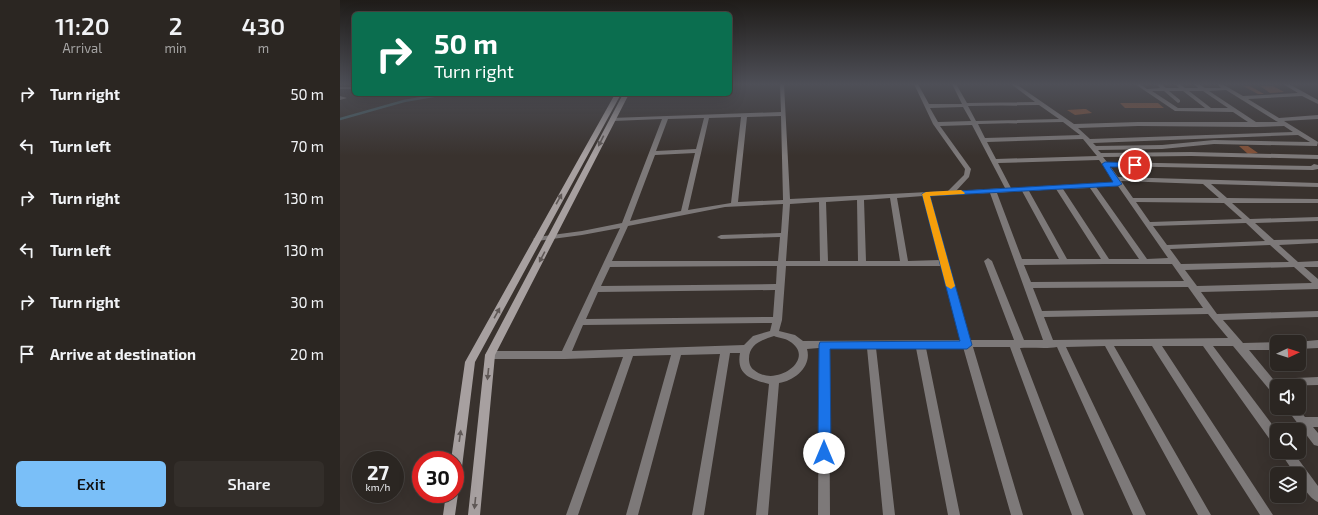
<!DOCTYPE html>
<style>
:root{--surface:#2b2622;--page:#332e2a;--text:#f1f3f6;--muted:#a6a5a5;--line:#474340;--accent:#7abff8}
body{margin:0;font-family:"Exo 2",sans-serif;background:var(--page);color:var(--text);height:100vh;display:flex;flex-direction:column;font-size:15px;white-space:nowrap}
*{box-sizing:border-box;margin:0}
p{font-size:13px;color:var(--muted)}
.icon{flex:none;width:22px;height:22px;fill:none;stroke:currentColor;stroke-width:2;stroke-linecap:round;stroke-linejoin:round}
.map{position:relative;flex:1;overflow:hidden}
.drawer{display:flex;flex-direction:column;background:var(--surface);width:340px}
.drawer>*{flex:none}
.top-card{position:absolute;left:12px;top:12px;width:380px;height:84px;border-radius:6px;box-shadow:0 4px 16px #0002,0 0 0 1px var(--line);background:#0b6e4f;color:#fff;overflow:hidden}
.needle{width:26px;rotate:86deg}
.tools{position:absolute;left:930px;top:335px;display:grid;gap:8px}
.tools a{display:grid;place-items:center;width:36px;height:36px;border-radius:6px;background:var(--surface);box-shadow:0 4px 16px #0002,0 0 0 1px var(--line);font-size:20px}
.speed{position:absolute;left:12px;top:451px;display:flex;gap:8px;font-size:20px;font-weight:700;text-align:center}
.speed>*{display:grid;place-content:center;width:52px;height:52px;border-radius:50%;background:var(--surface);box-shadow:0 4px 16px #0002,0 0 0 1px var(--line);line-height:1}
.speed small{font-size:10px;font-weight:400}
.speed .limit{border:6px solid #d22;background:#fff;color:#111}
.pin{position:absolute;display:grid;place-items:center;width:34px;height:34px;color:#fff;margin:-17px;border:2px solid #fff;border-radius:50%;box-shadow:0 1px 4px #0007}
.me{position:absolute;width:44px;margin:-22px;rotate:0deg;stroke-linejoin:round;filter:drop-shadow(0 0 3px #0008)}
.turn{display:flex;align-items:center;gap:14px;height:84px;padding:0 16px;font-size:18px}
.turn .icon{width:52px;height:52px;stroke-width:2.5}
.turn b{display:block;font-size:28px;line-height:34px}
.eta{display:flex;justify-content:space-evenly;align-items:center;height:68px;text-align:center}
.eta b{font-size:24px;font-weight:600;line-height:28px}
.primary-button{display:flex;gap:8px;margin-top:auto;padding:8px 16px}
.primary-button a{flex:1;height:46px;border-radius:6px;background:var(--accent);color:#111;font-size:16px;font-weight:600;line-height:46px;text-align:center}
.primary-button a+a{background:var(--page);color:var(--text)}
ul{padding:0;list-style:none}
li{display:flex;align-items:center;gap:12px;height:52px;padding:0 16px}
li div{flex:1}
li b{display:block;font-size:15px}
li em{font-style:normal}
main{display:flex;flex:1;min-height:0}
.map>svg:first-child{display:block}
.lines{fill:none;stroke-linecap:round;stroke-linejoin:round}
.stream{stroke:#456066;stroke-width:2.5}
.building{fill:#835137}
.street{fill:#7d7979;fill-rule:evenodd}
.secondary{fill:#a7a0a0;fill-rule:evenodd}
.oneway{fill:#5f5856}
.route{fill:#1a73e8;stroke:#114b97}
.slow{fill:#f59e0b}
</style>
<main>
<section class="drawer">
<div class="eta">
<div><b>11:20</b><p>Arrival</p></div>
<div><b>2</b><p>min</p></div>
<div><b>430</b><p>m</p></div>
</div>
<ul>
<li><svg class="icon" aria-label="right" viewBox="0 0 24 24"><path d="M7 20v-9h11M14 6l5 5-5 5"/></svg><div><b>Turn right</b></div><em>50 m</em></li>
<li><svg class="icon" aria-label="left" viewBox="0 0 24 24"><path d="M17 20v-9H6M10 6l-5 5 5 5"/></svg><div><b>Turn left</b></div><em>70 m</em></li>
<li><svg class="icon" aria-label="right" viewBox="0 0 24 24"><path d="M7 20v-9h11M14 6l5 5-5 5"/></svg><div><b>Turn right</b></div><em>130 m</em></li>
<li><svg class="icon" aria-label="left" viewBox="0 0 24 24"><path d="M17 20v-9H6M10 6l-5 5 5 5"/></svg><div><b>Turn left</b></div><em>130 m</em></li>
<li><svg class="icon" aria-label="right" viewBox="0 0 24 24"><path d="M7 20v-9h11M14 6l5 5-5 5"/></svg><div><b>Turn right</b></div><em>30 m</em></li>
<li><svg class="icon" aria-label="arrive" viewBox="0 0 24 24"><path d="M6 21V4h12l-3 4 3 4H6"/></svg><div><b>Arrive at destination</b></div><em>20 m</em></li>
</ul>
<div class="primary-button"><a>Exit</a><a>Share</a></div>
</section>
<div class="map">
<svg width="978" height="515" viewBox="0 0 978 515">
<rect width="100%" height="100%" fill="#39322e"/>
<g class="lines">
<path class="stream" d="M0,119L64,101L105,94"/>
</g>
<path class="building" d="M903,86H910L924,94H918Z
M920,86H933L944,92L930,93Z
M780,103H818L824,108H785Z
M743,109H746L752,113L735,115L727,110Z
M899,146H908L918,153L908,154Z"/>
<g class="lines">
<path class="street" d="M440,84H444L450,199L608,191L624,175L625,169L593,124L574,84H578L589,104H622L612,84H616L627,103L695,102L671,84H676L734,124L798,122H908L893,112L835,111L795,84H800L807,89L820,88L816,84H821L826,88H839L835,84H840L845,88H858L854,84H859L865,88H881L877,84H882L903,96L958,93L943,84H949L978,100V104L962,96L908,99L939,118L978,115V119L944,121L978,142L977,146L874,144L822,149L758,150L761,153L851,152L978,155V159L851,156L763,157L767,162L971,166L974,164L978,165V169L973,170L770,166L778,177L978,183V187L871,184L887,198L978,199V203H892L910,219L978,217V221L915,223L934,240L978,239V243L939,245L958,262L978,261V267H964L978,279V289L861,292L877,314L978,311V317L883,320L903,343L937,342V350H909L933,379L978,377V385L937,386V395L933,394L893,346H873L937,431V445L933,444L863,346H822L933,515H920L812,346H774L871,515H858L765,346L726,347L806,515H793L717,347C706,349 692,347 680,348L744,515H732L670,347H633L683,515H671L623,347L586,348L620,515H608L576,348H536L555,515H543L527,348H489L490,515H478L479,348L467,349C472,366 455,381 439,383L428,515H416L429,384C411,379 396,375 400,353H390L364,515H352L380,354L341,355L298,515H286L331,355L293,356L238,515H226L283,357L225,359H150L147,358L145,355L147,352L150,351H222L280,228L242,235L197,241L193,239L197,237L242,231L282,223L322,119L273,121L270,119L271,118L441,112ZM886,90L936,121L938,122H916L869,91ZM812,91H824L838,103L840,102V100L829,91H843L865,108H838ZM849,91H863L888,108H871ZM699,105L719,119L636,121L628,106ZM623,107L631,121L598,122L590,108ZM441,116L443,200L398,202L407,117ZM401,117L391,203L348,210L369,118ZM364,118L356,149L316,151L328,119ZM723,122L740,135L645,138L638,124ZM632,125L665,188L616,191L629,177L631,169L600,126ZM798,126L916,127L944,126L953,132L750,139L738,128ZM958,135L970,142L874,140L822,145L756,146L753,143ZM743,139L757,156L656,159L647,142ZM355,153L341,211L290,221L315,155ZM759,160L775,182L671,188L658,163ZM781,181L863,184L879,198H793ZM778,186L828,258L807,259L756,187ZM750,188L799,259H769L723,189ZM716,189L761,259H727L689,191ZM682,191L719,259H682L657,193ZM650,193L703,340H684L652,261L648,258L644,261L674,340H630L590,196ZM583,196L600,260L568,261L557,198ZM550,198L560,261H526L524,200ZM517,200L518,261H488L486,202ZM479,202L480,261H446L450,204ZM796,202L884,203L902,219L810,222ZM443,204L441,233L381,235L377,237L381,239L440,237L438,261H272L288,226L385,207ZM906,223L925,241L827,245L813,226ZM930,245L949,262L841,264L830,249ZM765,264H832L844,281L691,282L684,265ZM437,266L436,284L261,286L270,267ZM446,266H601L621,340L463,341L455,335L439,331L442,320ZM954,267L972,283L857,286L845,270ZM848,287L863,308L702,311L693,288ZM435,290L433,317L246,319L258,292ZM868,314L888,338L713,340L704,317ZM432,323L430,331L413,336L404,345L232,351L243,325ZM434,336C439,338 445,338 449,341C478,358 436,389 414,370C411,368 409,364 409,359C409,344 422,340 434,336Z
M0,87H14V89H0Z
M0,96L7,98L0,100Z
M978,340V348L959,349V342H957Z
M946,408H957L965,417H978V427H973L978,433V446L974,445Z
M940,452H953L978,486V502C970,499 959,483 959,474H955Z"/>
<path class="secondary" d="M275,94H281L135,362L121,475L119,479L115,481V460H111L125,362Z
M283,94H289L155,355L140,515H128L145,355Z
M115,489L118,494L115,515H103L106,494H115Z"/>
</g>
<defs><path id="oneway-solid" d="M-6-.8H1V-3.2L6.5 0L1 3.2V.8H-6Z"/></defs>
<g class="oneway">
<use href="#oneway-solid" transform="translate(261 141) rotate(117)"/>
<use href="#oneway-solid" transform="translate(219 199) rotate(-61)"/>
<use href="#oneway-solid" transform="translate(202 257) rotate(118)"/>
<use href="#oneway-solid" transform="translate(157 313) rotate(-61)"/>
<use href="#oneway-solid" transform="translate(148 374) rotate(96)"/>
<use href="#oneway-solid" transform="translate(120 436) rotate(-82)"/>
<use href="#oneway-solid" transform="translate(135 503) rotate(96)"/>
</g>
<linearGradient id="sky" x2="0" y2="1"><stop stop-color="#1f1c19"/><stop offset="0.54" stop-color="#4e4f57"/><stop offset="1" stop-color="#4e4f57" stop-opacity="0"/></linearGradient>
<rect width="978" height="156" fill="url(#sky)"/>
<path class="route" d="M765,162L795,163L799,165L795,167H770L782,184L778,186L590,196L632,345L627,349H490L491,453L489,457L484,459L480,457L478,453L479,345L480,342L620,341L582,194L583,193L773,182L762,164Z"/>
<path class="slow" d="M621,190L625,193L624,194L590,196L615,286L611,289L606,286L582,194L586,192Z"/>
</svg>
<div class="tools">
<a><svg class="needle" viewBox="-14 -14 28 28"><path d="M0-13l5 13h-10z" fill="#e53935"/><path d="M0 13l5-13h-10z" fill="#a6a5a5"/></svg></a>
<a><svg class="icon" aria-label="sound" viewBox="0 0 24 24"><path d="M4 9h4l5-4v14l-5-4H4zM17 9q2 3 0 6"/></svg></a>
<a><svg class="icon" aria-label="search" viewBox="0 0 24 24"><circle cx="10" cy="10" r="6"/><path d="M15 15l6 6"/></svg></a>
<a><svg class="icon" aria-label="layers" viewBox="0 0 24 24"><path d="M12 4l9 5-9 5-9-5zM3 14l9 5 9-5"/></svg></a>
</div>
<div class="speed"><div>27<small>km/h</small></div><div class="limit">30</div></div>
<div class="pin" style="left:795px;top:165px;background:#d93025"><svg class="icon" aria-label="arrive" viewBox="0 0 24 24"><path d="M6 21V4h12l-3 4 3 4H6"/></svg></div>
<svg class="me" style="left:484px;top:453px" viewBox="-20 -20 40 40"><circle r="19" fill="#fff"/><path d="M0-13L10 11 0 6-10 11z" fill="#1a73e8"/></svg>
<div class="top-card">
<div class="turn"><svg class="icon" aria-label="right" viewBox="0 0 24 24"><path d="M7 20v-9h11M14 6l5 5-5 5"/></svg><div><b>50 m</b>Turn right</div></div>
</div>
</div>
</main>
